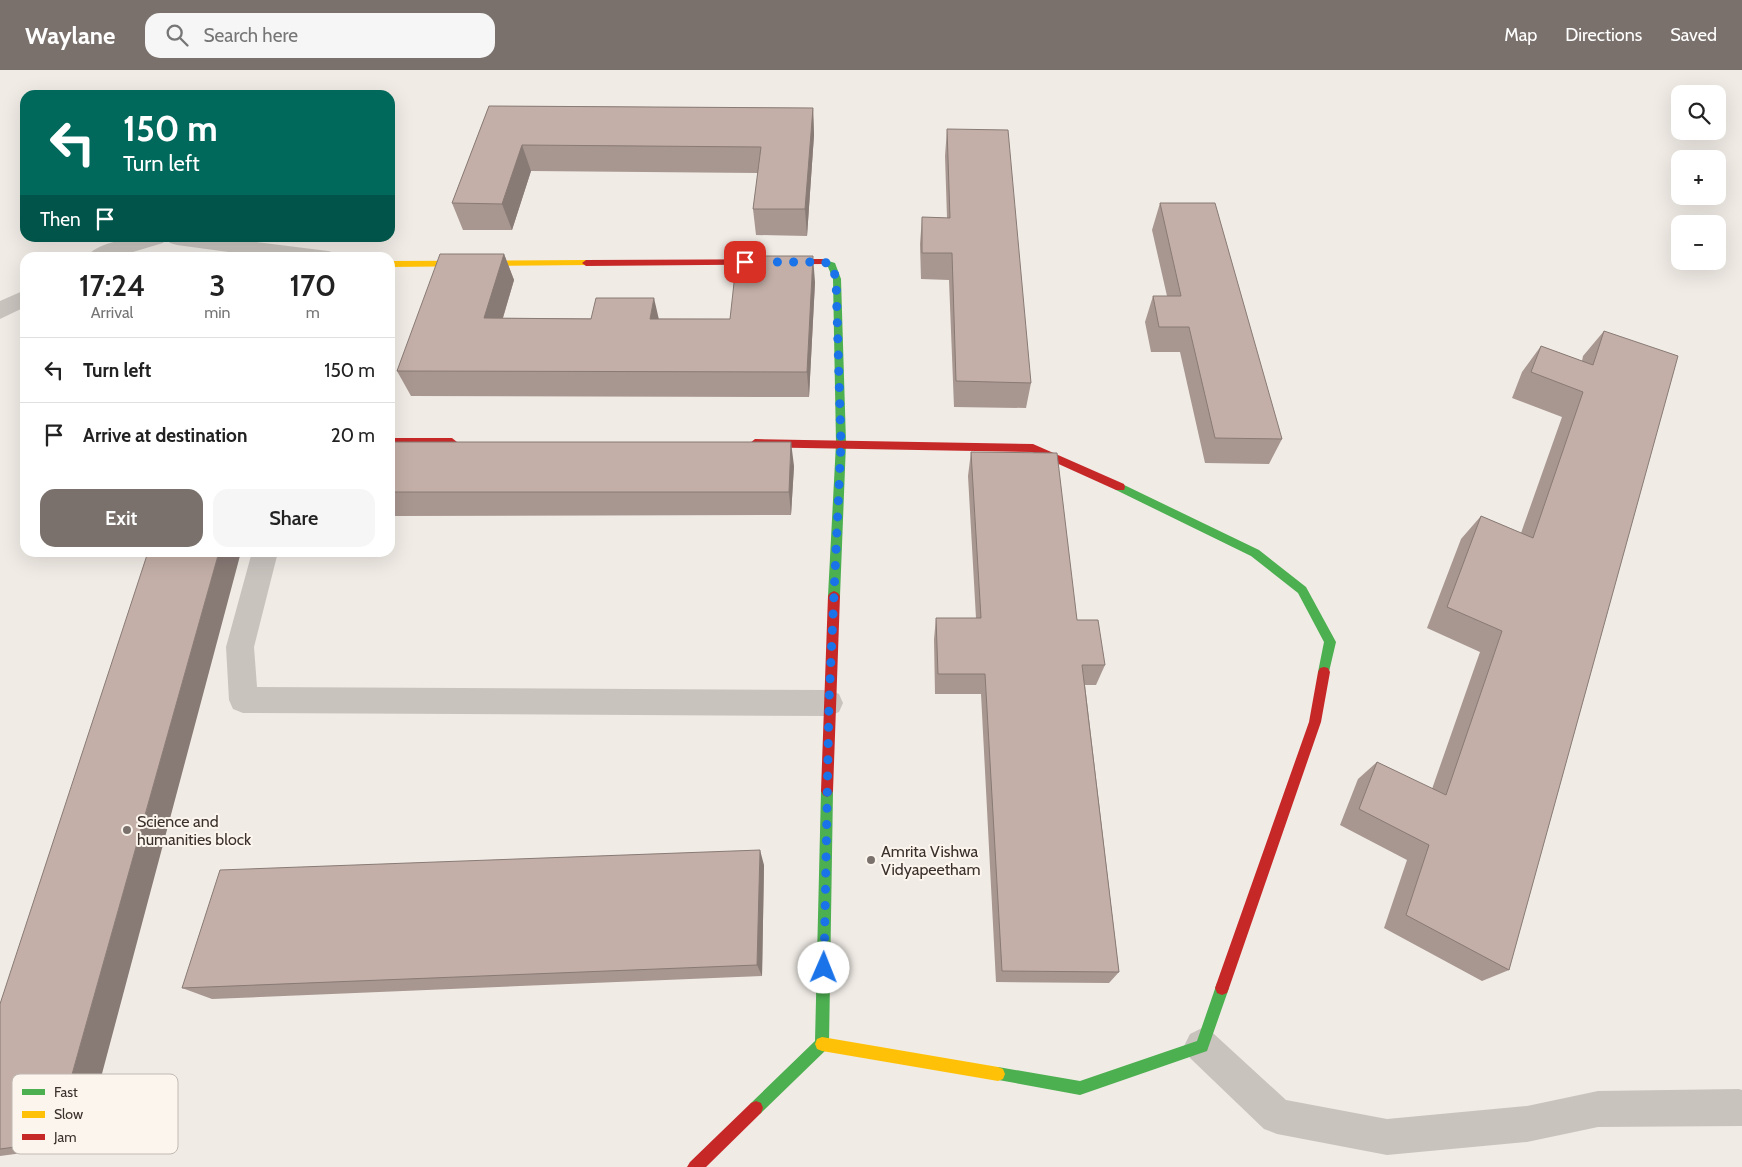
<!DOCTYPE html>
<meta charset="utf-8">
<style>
:root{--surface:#fff;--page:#f6f6f6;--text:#222;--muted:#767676;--line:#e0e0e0;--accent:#7a716c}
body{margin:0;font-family:Cabin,sans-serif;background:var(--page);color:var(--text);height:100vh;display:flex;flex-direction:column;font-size:19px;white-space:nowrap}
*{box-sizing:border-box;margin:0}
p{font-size:16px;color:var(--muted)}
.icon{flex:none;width:28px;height:28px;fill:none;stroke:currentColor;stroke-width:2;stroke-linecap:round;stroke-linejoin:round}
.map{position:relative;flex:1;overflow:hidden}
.sheet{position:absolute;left:20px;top:182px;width:375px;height:305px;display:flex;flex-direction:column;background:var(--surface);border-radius:15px;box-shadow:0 5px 20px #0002}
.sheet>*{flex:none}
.hud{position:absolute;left:20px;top:20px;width:375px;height:152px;border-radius:15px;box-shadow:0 5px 20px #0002;background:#00695c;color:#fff;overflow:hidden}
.fabs{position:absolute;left:1671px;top:15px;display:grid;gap:10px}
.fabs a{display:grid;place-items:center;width:55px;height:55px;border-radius:10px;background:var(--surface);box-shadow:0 5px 20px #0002;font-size:25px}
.pin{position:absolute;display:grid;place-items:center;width:42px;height:42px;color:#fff;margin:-21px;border-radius:10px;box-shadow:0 2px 8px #0006}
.me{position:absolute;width:55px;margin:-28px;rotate:1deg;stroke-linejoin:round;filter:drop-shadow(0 0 4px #0008)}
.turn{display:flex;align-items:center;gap:18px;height:105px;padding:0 20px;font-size:22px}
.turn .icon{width:65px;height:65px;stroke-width:2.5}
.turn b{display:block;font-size:35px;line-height:42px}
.then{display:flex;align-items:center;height:48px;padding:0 20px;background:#0003;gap:10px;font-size:19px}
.eta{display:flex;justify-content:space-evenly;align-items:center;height:85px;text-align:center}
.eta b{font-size:30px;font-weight:600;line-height:35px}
.button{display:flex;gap:10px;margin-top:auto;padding:10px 20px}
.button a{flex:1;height:58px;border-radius:15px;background:var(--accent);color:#fff;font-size:20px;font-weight:600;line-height:58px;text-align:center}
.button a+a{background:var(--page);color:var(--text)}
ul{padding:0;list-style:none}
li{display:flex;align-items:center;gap:15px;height:65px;padding:0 20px;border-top:1px solid var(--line)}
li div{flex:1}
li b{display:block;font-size:19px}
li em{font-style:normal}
header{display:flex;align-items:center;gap:30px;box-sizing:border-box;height:70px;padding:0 25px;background:var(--accent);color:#fff}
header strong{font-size:24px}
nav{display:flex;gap:28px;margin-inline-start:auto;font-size:18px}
.search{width:350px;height:45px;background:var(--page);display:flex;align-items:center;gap:12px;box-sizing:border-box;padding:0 18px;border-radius:15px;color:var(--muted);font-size:19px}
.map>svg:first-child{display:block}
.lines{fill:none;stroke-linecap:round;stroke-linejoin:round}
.street{fill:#c9c3be;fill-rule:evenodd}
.fast{fill:#4caf50;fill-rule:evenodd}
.slow{fill:#ffc107;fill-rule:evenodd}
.jam{fill:#c62828;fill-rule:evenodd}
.wall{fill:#a89690}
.shaded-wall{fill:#887a75}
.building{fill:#c3afa7;stroke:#887a75}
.route{stroke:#1a73e8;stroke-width:9;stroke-dasharray:0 16.2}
.poi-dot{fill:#7a716c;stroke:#fbf5ee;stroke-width:2}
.labels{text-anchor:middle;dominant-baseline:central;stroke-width:4;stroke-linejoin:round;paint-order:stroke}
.poi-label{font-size:16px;fill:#3b302b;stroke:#fbf5ee;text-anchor:start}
.key{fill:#fbf5ee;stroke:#c1bab4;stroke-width:1}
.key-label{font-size:14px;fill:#3b302b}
</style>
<header>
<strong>Waylane</strong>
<div class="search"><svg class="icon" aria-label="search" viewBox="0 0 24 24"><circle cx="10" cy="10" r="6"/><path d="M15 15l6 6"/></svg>Search here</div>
<nav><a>Map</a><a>Directions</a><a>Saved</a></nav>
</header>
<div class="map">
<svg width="1742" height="1097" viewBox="0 0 1742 1097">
<rect width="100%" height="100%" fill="#f0ebe5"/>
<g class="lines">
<path class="street" d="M133,168H166L163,173L113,188H86C95,174 118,171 133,168Z
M167,168H224L328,181L335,183L338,188H273L177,175L170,173Z
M25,220V237L0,249V231Z
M252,482H278L254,577L257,617L829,620L839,624L843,633L839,642L829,646L243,643L233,639L229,630L226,577Z
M1202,958L1214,964L1286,1030L1387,1049L1527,1036L1598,1021L1739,1019L1742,1020V1056L1598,1057L1527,1072L1387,1085L1277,1064L1264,1059L1190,988L1184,976L1190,964Z"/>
<path class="fast" d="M822,189L835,193L841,209L846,373L840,526L838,529H830L828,526L836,373L833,209L828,197L818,192Z
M1120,413L1259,480L1306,517L1336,572L1328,606L1324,607L1320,606L1318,602L1324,572L1298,523L1251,486L1116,420L1115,417Z
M827,715L831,717L833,721L829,974L827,979L761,1043L756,1045L751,1043L749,1038L751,1033L815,971L821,721L823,717Z
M1222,911L1227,913L1229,918L1207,981L1080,1025L993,1009L991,1004L993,999L998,997L1080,1011L1197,971L1217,913Z"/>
<path class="slow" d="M586,190L589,191V195L390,197V191Z
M822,967L998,997L1003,999L1005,1004L1003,1009L998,1011L822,981L817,979L815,974L817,969Z"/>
<path class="jam" d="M822,189L825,190V194L586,196L582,193L586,190Z
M390,368H452L457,372L452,376H390Z
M755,369L1033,374L1124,414L1125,417L1124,420H1116L1032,382L755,377L750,373Z
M834,521L838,523L840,526L833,721L831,725L827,727L823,725L821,721L828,526L830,523Z
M1324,597L1328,598L1330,602L1321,652L1229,918L1227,923L1222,925L1217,923L1215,918L1309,652L1318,602L1320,598Z
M756,1031L761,1033L763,1038L761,1043L706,1097H687L690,1092L751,1033Z"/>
</g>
<path class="wall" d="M489,36L813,38L814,65L807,166L756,165L753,139L758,103L531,101L512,160H463L452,133Z
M947,59L1031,313L1026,338L954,337L949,210L921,209L920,174L922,147L947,148L945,86Z
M1160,133L1282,369L1269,394L1205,393L1180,282H1151L1145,252L1153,226H1167L1152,160Z
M504,184L514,210L503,248L730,249L815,212L809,327L411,326L397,301Z
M1604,261L1509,900L1482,911L1384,858L1407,790L1340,755L1358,709L1377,692L1432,719L1480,582L1427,558L1461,469L1481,446L1521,463L1562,347L1512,328L1522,302L1541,276L1582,291L1583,286Z
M390,372L794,396L791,445L390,446Z
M971,382L1105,595L1096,615H1085L1119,902L1109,913L996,912L981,624H935L934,569L936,548H976L968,406Z
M764,795L762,906L212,929L182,918Z
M0,934L83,1075L0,1086Z"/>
<path class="shaded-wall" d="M813,38L814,65L807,166L805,139Z
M522,75L531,101L512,160L502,134Z
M504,184L514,210L495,274L484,248Z
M813,186L815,212L809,327L807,302Z
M654,228L660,254L650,249Z
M791,372L794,396L791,445L789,422Z
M219,482H241L83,1075L53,1072Z
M760,780L764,795L762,906L757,895Z"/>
<path class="building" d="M489,36L813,38L805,139H753L761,77L522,75L502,134L452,133Z
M947,59L1008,60L1031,313L956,311L952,183H922V147L950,148Z
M1160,133H1215L1282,369L1215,368L1189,257H1159L1153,226H1181Z
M440,184H504L484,248L591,249L596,228H654L650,249H730L737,186H813L807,302L397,301Z
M1604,261L1678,286L1509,900L1406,845L1429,775L1359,739L1377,692L1446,725L1502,561L1447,537L1481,446L1533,468L1583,322L1531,302L1541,276L1593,295Z
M390,372H791L789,422H390Z
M971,382L1057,383L1077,550H1098L1105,595H1082L1119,902L1002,901L985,604H938L936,548H981Z
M148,482H219L53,1072L0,1079V934Z
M760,780L757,895L182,918L220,800Z"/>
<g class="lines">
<path class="route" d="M745,192H824L832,195L836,209L841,373L829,632L824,898"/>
</g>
<g class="poi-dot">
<circle cx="127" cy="760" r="5"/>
<circle cx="871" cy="790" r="5"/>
</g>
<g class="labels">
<g class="poi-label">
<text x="137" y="751">Science and<tspan x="137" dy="18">humanities block</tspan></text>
<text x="881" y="781">Amrita Vishwa<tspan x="881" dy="18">Vidyapeetham</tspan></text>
</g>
</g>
<rect x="12" y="1004" width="166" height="80" rx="8" class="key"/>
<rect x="22" y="1019" width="23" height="6" fill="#4caf50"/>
<rect x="22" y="1041" width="23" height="7" fill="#ffc107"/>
<rect x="22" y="1064" width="23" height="6" fill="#c62828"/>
<g class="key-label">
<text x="54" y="1027">Fast</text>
<text x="54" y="1049">Slow</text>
<text x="54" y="1072">Jam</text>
</g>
</svg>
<div class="fabs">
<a><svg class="icon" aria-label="search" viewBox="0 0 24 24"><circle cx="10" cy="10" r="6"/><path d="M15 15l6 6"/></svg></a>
<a>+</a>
<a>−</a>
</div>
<div class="pin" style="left:745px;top:192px;background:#d93025"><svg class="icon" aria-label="arrive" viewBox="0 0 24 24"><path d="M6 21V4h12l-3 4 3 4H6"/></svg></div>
<svg class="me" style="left:824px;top:898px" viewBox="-20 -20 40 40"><circle r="19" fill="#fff"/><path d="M0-13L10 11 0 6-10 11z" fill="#1a73e8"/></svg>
<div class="hud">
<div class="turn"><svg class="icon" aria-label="left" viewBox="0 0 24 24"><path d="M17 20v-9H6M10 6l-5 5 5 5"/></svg><div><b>150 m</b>Turn left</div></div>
<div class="then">Then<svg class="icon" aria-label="arrive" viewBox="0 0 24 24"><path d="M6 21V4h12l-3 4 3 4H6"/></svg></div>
</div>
<section class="sheet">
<div class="eta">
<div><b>17:24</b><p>Arrival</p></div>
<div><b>3</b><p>min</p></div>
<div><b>170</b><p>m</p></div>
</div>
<ul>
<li><svg class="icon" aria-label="left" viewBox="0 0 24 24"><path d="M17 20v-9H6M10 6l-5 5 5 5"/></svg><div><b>Turn left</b></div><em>150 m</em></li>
<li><svg class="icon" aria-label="arrive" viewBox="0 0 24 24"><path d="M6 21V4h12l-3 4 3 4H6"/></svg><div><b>Arrive at destination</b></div><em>20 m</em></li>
</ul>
<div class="button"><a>Exit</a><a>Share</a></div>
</section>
</div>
